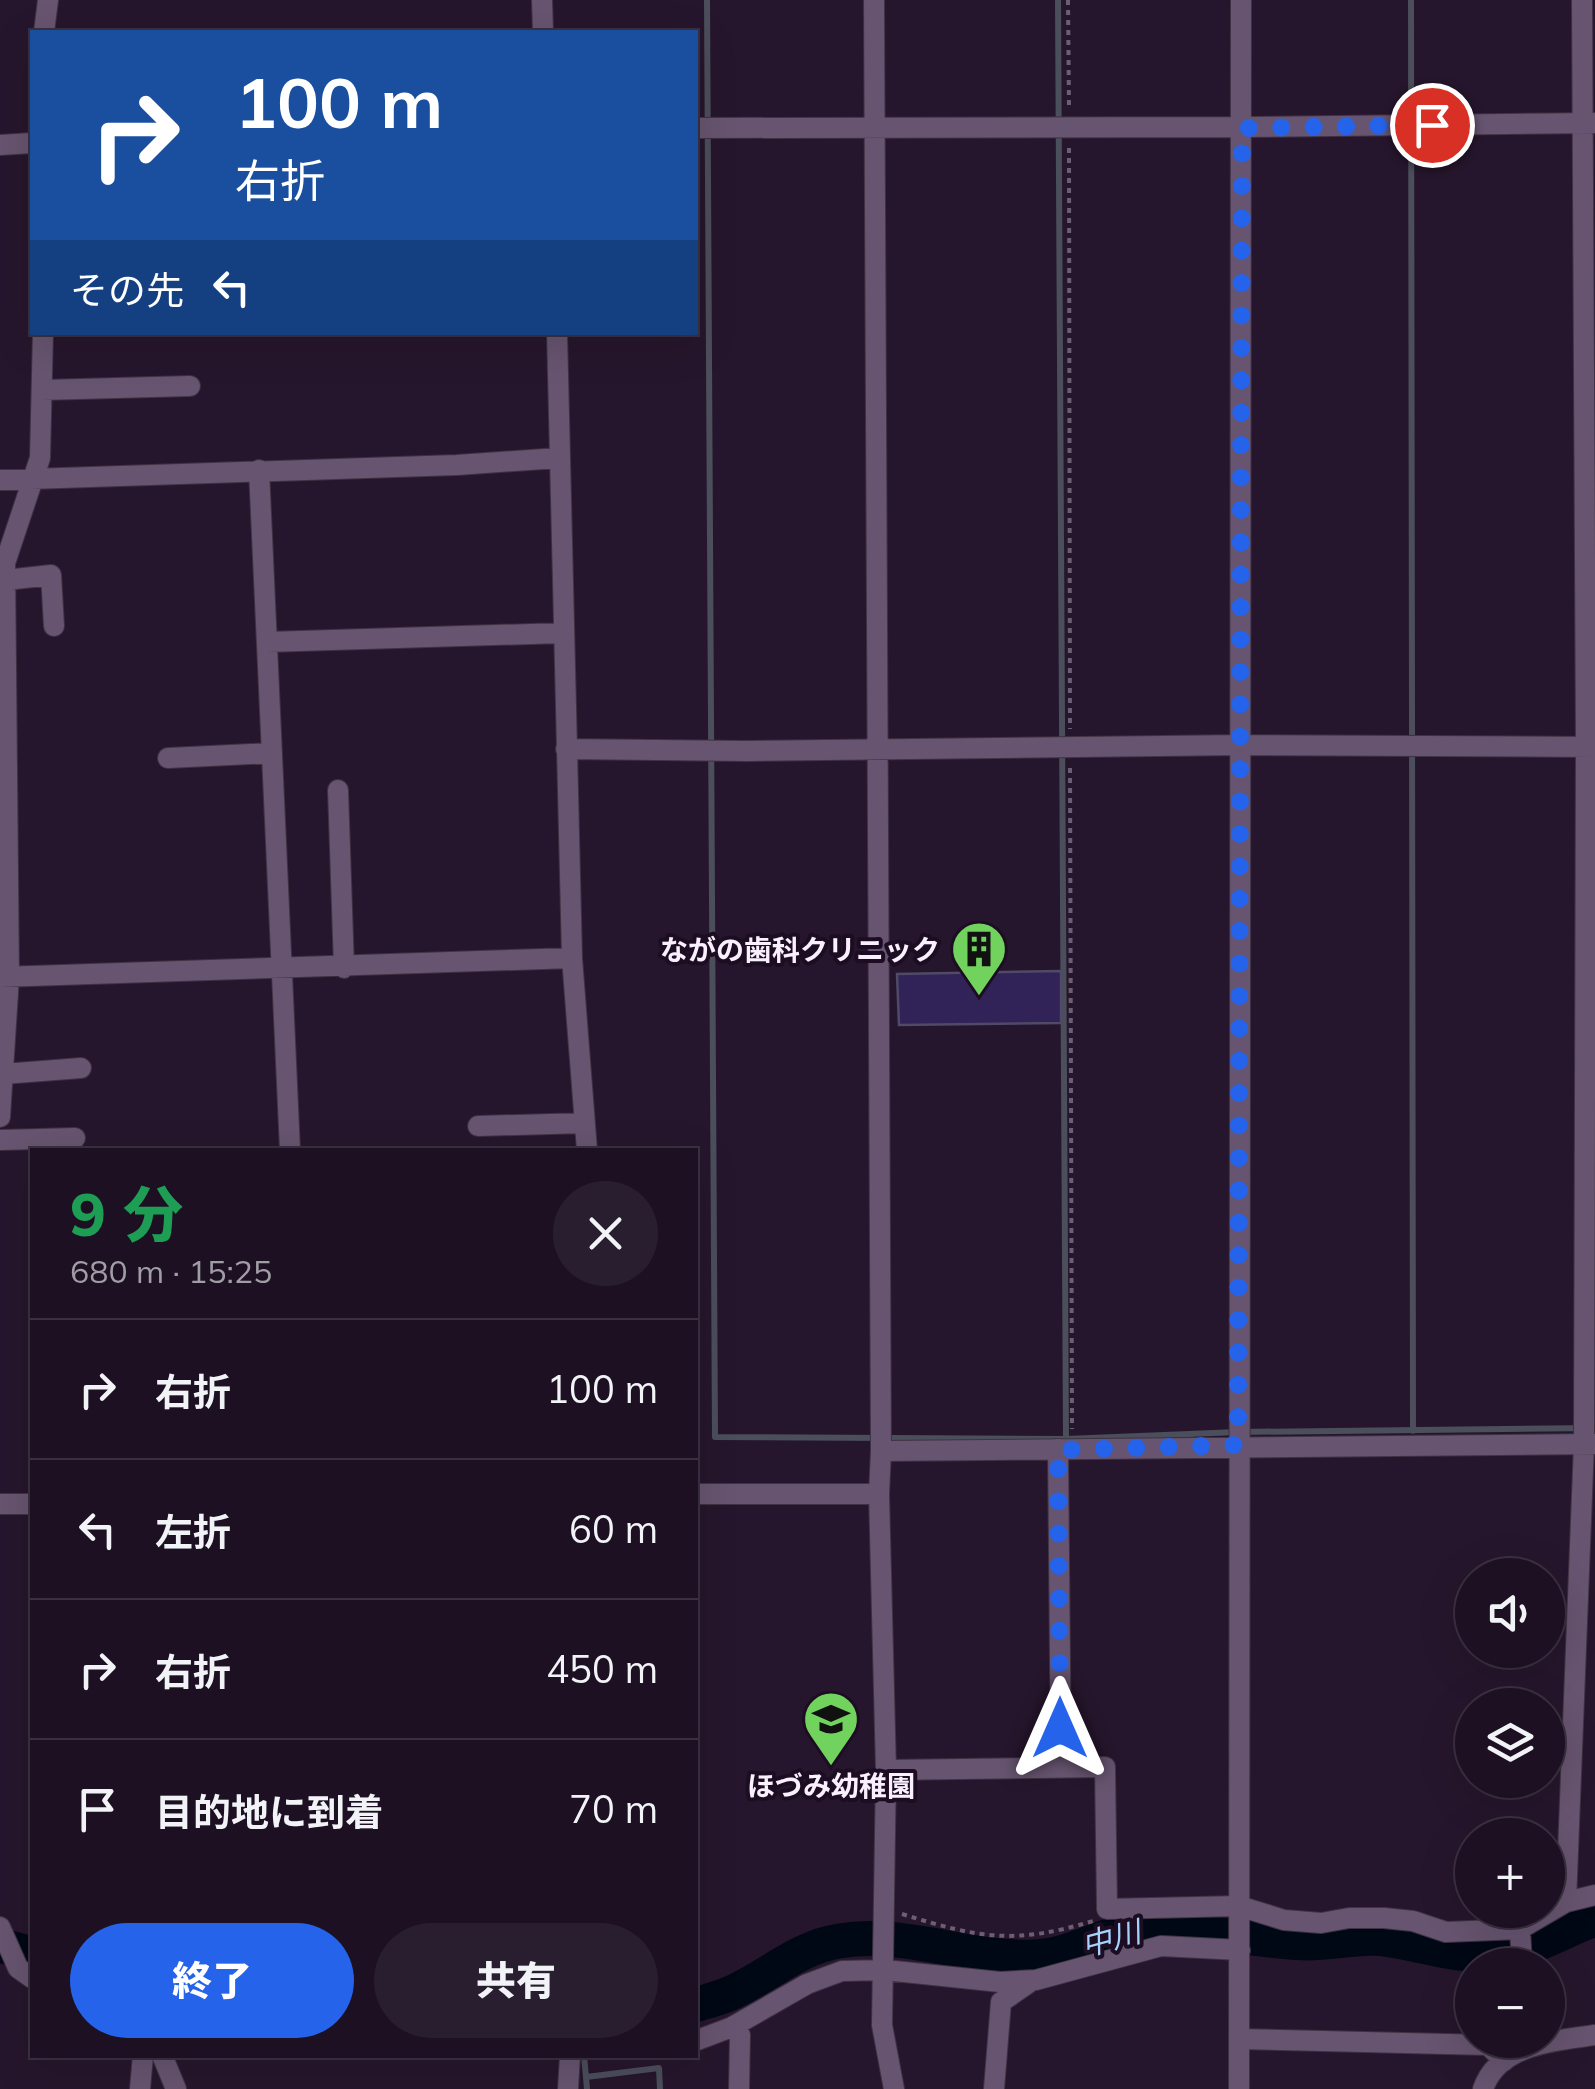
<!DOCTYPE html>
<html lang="ja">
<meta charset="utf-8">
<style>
:root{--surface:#1c1022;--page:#291e2f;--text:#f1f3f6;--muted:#a09da5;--line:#3a3040;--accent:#2563eb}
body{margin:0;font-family:Mulish,"Noto Sans JP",sans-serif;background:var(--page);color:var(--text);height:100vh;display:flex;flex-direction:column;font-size:38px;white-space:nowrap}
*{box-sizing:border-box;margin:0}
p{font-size:32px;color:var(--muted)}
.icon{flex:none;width:55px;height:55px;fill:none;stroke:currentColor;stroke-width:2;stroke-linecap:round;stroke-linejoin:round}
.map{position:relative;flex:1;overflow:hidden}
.details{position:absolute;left:30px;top:1148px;width:668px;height:910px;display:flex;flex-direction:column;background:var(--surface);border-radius:0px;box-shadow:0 10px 40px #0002,0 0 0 2px var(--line)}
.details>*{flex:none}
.hud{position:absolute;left:30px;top:30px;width:668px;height:305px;border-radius:0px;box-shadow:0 10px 40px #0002,0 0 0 2px var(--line);background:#1a4fa0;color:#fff;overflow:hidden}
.controls{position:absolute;left:1455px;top:1558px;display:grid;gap:20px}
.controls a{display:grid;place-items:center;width:110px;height:110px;border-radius:50%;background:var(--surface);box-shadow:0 10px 40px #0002,0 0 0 2px var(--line);font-size:50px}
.pin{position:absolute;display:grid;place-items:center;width:85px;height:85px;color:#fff;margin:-42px;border:5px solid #fff;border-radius:50%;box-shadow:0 2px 10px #0007}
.me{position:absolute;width:110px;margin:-55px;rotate:0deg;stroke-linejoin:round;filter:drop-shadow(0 0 8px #0008)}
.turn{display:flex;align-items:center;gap:35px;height:210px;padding:0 40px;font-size:45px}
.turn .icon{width:130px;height:130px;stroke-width:2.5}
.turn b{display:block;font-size:70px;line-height:85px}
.then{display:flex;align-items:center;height:95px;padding:0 40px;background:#0003;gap:20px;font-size:38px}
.round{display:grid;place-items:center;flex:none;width:105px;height:105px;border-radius:52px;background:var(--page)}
.headline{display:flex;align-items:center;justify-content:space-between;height:170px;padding:0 40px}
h1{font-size:60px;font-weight:800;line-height:75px;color:#1e9e55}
.primary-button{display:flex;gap:20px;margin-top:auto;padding:20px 40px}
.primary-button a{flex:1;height:115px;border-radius:60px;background:var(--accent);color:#fff;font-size:40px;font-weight:800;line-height:115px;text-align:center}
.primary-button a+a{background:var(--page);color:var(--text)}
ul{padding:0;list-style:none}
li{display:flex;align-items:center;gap:30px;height:140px;padding:0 40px;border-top:2px solid var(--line)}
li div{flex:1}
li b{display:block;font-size:38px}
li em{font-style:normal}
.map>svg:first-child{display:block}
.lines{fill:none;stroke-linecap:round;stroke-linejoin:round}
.stream{stroke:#4b4e5b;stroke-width:6}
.river{stroke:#000815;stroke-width:35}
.building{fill:#312258;stroke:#4f4a68;stroke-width:2.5}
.minor-casing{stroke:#3e3243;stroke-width:22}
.path{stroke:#6d5f73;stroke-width:4;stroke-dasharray:5 5;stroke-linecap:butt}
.minor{stroke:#675470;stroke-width:20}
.route{stroke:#2563eb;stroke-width:18;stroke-dasharray:0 32.4}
.labels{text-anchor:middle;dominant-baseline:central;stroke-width:8;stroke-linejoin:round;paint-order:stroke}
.poi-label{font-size:28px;font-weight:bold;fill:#f9f0fd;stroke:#1d0d23;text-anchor:end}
.water-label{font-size:30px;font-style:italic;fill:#a6d3fc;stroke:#1d0d23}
</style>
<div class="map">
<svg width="1595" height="2089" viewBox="0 0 1595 2089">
<rect width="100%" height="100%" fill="#26162d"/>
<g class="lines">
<path class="stream" d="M707,0L715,1437L1066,1439L1238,1432L1595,1428
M1058,0L1066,1439
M1411,0L1413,1431
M584,2055L587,2089
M586,2077L659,2068L660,2089"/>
<path class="river" d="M0,1945L32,1954
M695,2005C707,2001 720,1998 731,1993C767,1977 799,1947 839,1941C906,1930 968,1960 1034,1957C1077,1956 1113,1925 1158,1927C1208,1929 1258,1942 1309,1943C1336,1943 1363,1935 1391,1940C1430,1946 1470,1961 1511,1952C1540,1946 1567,1929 1595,1919"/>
</g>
<path class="building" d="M1061,971V1023L899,1025L897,974Z"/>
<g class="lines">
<g class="minor-casing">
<path id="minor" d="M542,0L543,32
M874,0L881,1451L879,1494L886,1770L882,2025L894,2089
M44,32L48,0
M695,128L1242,127L1595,123
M0,145L32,143
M557,332L572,958L587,1150
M42,390L190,386
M259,470L290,1150
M0,480L457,465L558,458
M6,580L51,575L54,626
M267,642L563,633
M566,749L747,751L1242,745L1595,747
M168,758L272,753
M338,790L344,968
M0,977L572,958
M3,1074L81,1068
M0,1117L9,977L5,563L40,458L43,332
M478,1126L585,1123
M0,1140L75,1138
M1058,1449L1061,1768
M881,1451L1594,1444
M695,1494H879
M0,1504H32
M886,1770L1105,1767L1107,1909L1239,1906L1284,1920L1321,1923L1349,1918H1384L1413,1921L1446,1932L1520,1929L1566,1902L1595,1895
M1566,1902L1584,1444L1586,747L1582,0
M0,1927L18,1968L32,1978
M1520,1929L1522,1965
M1240,2039L1488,2045L1504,2061
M695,2041L732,2027L807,1984L842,1971L885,1970L1000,1982L1036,1980L1161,1946L1240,1950
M162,2055L176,2089
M140,2089L143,2055
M568,2089L570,2055
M739,2089L740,2035
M994,2089L1001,2002L1030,1982
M1239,2089L1241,0
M1483,2089C1498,2044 1555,2041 1595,2035"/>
</g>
<path class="path" d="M1068,0L1069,109
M1069,148L1070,729
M1070,768L1072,1429
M902,1914C979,1938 1014,1945 1093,1921"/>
<use href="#minor" class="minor"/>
</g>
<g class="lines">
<path class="route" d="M1060,1728L1058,1450L1238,1445L1242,128L1432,125"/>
</g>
<defs>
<g id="building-pin" transform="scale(2.875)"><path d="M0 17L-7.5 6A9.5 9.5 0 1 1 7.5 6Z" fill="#71d35e" stroke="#1d0d23"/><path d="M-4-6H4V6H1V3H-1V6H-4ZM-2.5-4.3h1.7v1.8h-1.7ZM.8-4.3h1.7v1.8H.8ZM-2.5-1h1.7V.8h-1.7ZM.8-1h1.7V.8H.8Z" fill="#111"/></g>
<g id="school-pin" transform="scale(2.875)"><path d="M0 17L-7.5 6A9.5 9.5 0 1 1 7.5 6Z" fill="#71d35e" stroke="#1d0d23"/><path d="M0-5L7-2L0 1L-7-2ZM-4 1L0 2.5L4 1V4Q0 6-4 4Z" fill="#111"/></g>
</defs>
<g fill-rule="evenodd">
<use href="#building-pin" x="979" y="949"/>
<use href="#school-pin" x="831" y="1719"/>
</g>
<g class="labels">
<g class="poi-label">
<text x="940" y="949">ながの歯科クリニック</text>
<text x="831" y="1785" text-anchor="middle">ほづみ幼稚園</text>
</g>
<g class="water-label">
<text transform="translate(1111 1938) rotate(-15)">中川</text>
</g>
</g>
</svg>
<div class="controls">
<a><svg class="icon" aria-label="sound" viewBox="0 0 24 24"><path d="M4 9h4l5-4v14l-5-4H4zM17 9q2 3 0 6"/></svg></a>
<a><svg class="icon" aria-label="layers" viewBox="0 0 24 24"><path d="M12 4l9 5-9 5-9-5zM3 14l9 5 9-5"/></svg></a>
<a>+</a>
<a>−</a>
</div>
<div class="pin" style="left:1432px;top:125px;background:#d93025"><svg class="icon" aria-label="arrive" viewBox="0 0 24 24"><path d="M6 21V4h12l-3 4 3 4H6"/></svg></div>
<svg class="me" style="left:1060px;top:1728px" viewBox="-20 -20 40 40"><path d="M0-17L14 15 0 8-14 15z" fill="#2563eb" stroke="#fff" stroke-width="4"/></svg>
<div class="hud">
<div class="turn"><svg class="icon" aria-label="right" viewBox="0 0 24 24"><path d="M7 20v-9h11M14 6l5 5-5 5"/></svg><div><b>100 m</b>右折</div></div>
<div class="then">その先<svg class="icon" aria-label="left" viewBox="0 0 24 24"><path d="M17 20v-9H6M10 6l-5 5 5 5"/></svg></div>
</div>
<section class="details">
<div class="headline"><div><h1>9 分</h1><p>680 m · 15:25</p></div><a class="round"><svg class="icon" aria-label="close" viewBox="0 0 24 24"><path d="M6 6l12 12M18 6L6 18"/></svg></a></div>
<ul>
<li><svg class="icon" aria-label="right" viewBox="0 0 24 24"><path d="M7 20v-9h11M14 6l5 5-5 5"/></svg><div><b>右折</b></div><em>100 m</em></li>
<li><svg class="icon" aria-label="left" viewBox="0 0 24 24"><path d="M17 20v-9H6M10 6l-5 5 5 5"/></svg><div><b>左折</b></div><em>60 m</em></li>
<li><svg class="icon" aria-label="right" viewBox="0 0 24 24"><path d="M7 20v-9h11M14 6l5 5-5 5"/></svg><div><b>右折</b></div><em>450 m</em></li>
<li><svg class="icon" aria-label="arrive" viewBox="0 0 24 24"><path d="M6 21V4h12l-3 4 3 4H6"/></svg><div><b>目的地に到着</b></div><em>70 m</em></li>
</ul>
<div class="primary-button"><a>終了</a><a>共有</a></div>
</section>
</div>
